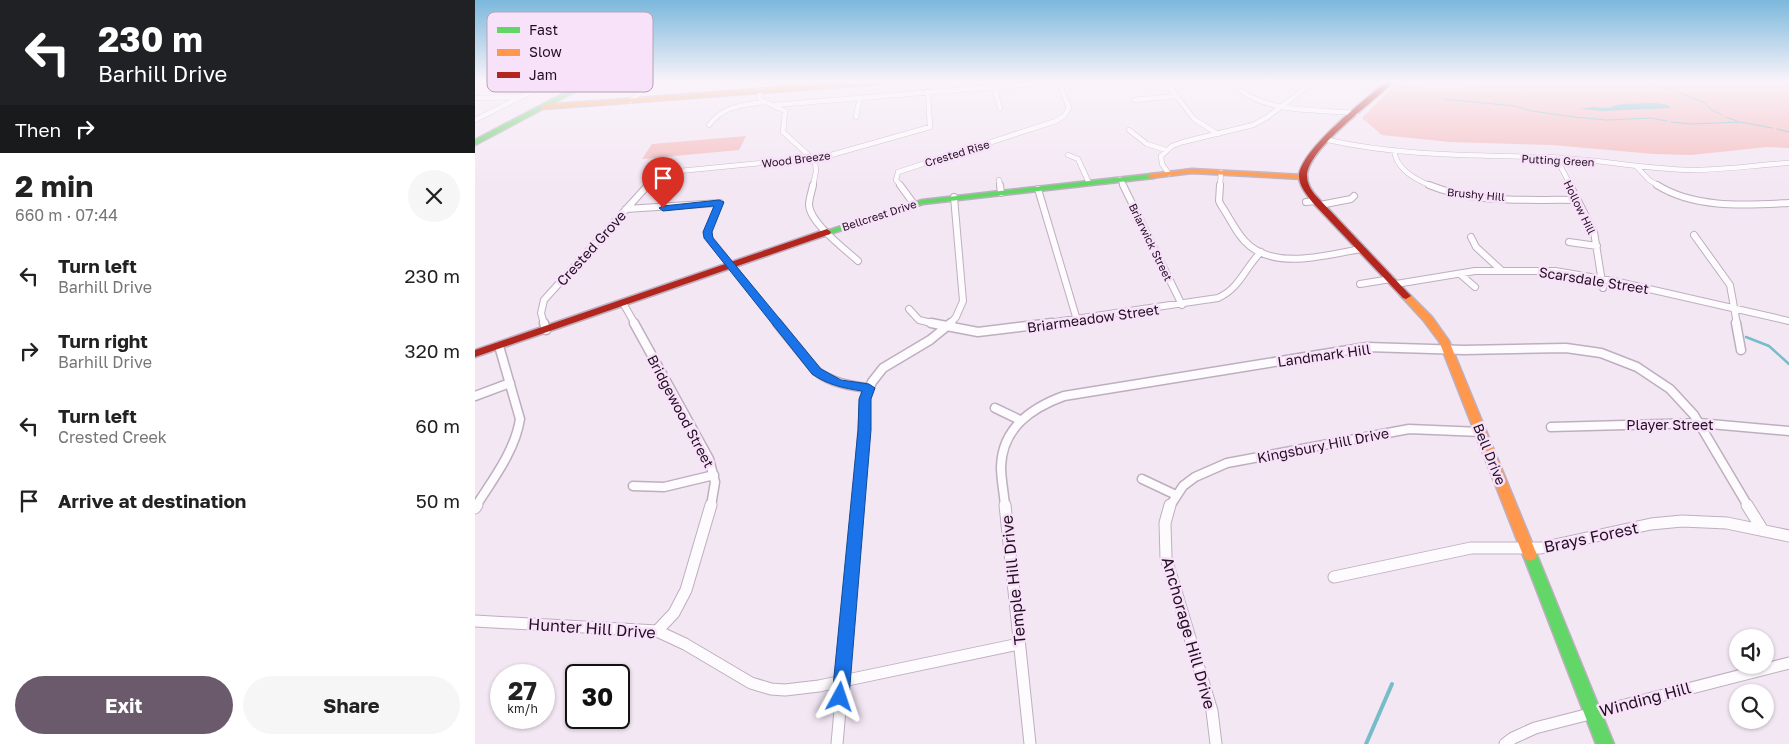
<!DOCTYPE html>
<meta charset="utf-8">
<style>
:root{--surface:#fff;--page:#f6f6f6;--text:#222;--muted:#767676;--accent:#6b5a6c}
body{margin:0;font-family:"Golos Text",sans-serif;background:var(--page);color:var(--text);height:100vh;display:flex;flex-direction:column;font-size:19px;white-space:nowrap}
*{box-sizing:border-box;margin:0}
p{font-size:16px;color:var(--muted)}
.icon{flex:none;width:28px;height:28px;fill:none;stroke:currentColor;stroke-width:2;stroke-linecap:round;stroke-linejoin:round}
.map{position:relative;flex:1;overflow:hidden}
.sheet{display:flex;flex-direction:column;background:var(--surface);width:475px}
.sheet>*{flex:none}
.banner{background:#202124;color:#fff;overflow:hidden}
.buttons{position:absolute;left:1254px;top:629px;display:grid;gap:10px}
.buttons a{display:grid;place-items:center;width:45px;height:45px;border-radius:50%;background:var(--surface);box-shadow:0 1px 4px #0004;font-size:25px}
.speed{position:absolute;left:15px;top:664px;display:flex;gap:10px;font-size:25px;font-weight:700;text-align:center}
.speed>*{display:grid;place-content:center;width:65px;height:65px;border-radius:50%;background:var(--surface);box-shadow:0 1px 4px #0004;line-height:1}
.speed small{font-size:12px;font-weight:400}
.speed .limit{border:2px solid #111;border-radius:8px;background:#fff;color:#111}
.pin{position:absolute;display:grid;place-items:center;width:42px;height:42px;color:#fff;margin:-51px -21px;border-radius:50% 50% 50% 0;rotate:-45deg;box-shadow:0 0 5px #0007}
.pin .icon{rotate:45deg}
.me{position:absolute;width:55px;margin:-28px;rotate:5deg;stroke-linejoin:round;filter:drop-shadow(0 0 4px #0008)}
.turn{display:flex;align-items:center;gap:18px;height:105px;padding:0 15px;font-size:22px}
.turn .icon{width:65px;height:65px;stroke-width:2.5}
.turn b{display:block;font-size:35px;line-height:42px}
.then{display:flex;align-items:center;height:48px;padding:0 15px;background:#0003;gap:10px;font-size:19px}
.round{display:grid;place-items:center;flex:none;width:52px;height:52px;border-radius:26px;background:var(--page)}
.head{display:flex;align-items:center;justify-content:space-between;height:85px;padding:0 15px}
h1{font-size:30px;font-weight:700;line-height:38px}
.button{display:flex;gap:10px;margin-top:auto;padding:10px 15px}
.button a{flex:1;height:58px;border-radius:30px;background:var(--accent);color:#fff;font-size:20px;font-weight:700;line-height:58px;text-align:center}
.button a+a{background:var(--page);color:var(--text)}
ul{padding:0;list-style:none}
li{display:flex;align-items:center;gap:15px;height:75px;padding:0 15px}
li div{flex:1}
li b{display:block;font-size:19px}
li em{font-style:normal}
main{display:flex;flex:1;min-height:0}
.map>svg:first-child{display:block}
.green{fill:#f4bec0}
.water{fill:#77bdc9}
.lines{fill:none;stroke-linecap:round;stroke-linejoin:round}
.stream-far2{stroke:#77bdc9;stroke-width:1}
.stream-far1{stroke:#77bdc9;stroke-width:2.5}
.stream{stroke:#77bdc9;stroke-width:4}
.street-far3-casing{stroke:#beafbf;stroke-width:5.5}
.street-far2-casing{stroke:#beafbf;stroke-width:8}
.street-far1-casing{stroke:#beafbf;stroke-width:11}
.street-casing{stroke:#beafbf;stroke-width:13}
.fast-casing{stroke:#beafbf;stroke-width:3}
.slow-casing{stroke:#beafbf;stroke-width:3}
.jam-casing{stroke:#beafbf;stroke-width:3}
.street-far3{stroke:#fdfbfd;stroke-width:4.5}
.street-far2{stroke:#fdfbfd;stroke-width:6}
.street-far1{stroke:#fdfbfd;stroke-width:8}
.street{stroke:#fdfbfd;stroke-width:11}
.fast{fill:#63d668;fill-rule:evenodd}
.slow{fill:#ff974d;fill-rule:evenodd}
.jam{fill:#b3261e;fill-rule:evenodd}
.route{fill:#1a73e8;stroke:#114b97}
.labels{text-anchor:middle;dominant-baseline:central;stroke-width:5;stroke-linejoin:round;paint-order:stroke}
.far-street-label{font-size:11px;fill:#220e23;stroke:#f8e2f9}
.street-label{font-size:14px;fill:#220e23;stroke:#f8e2f9}
.near-street-label{font-size:16px;fill:#220e23;stroke:#f8e2f9}
.key{fill:#f8e2f9;stroke:#b8a2b9;stroke-width:1}
.key-label{font-size:14px;fill:#220e23}
</style>
<main>
<section class="sheet">
<div class="banner">
<div class="turn"><svg class="icon" aria-label="left" viewBox="0 0 24 24"><path d="M17 20v-9H6M10 6l-5 5 5 5"/></svg><div><b>230 m</b>Barhill Drive</div></div>
<div class="then">Then<svg class="icon" aria-label="right" viewBox="0 0 24 24"><path d="M7 20v-9h11M14 6l5 5-5 5"/></svg></div>
</div>
<div class="head"><div><h1>2 min</h1><p>660 m · 07:44</p></div><a class="round"><svg class="icon" aria-label="close" viewBox="0 0 24 24"><path d="M6 6l12 12M18 6L6 18"/></svg></a></div>
<ul>
<li><svg class="icon" aria-label="left" viewBox="0 0 24 24"><path d="M17 20v-9H6M10 6l-5 5 5 5"/></svg><div><b>Turn left</b><p>Barhill Drive</p></div><em>230 m</em></li>
<li><svg class="icon" aria-label="right" viewBox="0 0 24 24"><path d="M7 20v-9h11M14 6l5 5-5 5"/></svg><div><b>Turn right</b><p>Barhill Drive</p></div><em>320 m</em></li>
<li><svg class="icon" aria-label="left" viewBox="0 0 24 24"><path d="M17 20v-9H6M10 6l-5 5 5 5"/></svg><div><b>Turn left</b><p>Crested Creek</p></div><em>60 m</em></li>
<li><svg class="icon" aria-label="arrive" viewBox="0 0 24 24"><path d="M6 21V4h12l-3 4 3 4H6"/></svg><div><b>Arrive at destination</b></div><em>50 m</em></li>
</ul>
<div class="button"><a>Exit</a><a>Share</a></div>
</section>
<div class="map">
<svg width="1314" height="744" viewBox="0 0 1314 744">
<rect width="100%" height="100%" fill="#f3e7f4"/>
<path class="green" d="M1021,81H1314V148L1292,147L1216,155L1179,154L1077,145L975,142L907,135L887,118L922,83L963,89H977Z
M271,136L264,150L167,159L177,144Z"/>
<path class="water" d="M1180,103L1193,105L1196,108L1128,111L1105,109L1117,107L1135,108C1141,102 1169,104 1180,103Z"/>
<g class="lines">
<path class="stream-far2" d="M1170,81L1200,91
M1202,92L1228,102L1237,110L1247,115
M969,99L1039,106L1057,111L1099,117L1132,120L1176,118L1192,121
M1250,117L1262,121
M1196,122L1217,124L1265,122L1297,128
M1302,129L1314,132"/>
<path class="stream-far1" d="M1271,337L1294,346L1314,364"/>
<path class="stream" d="M891,744L917,684"/>
<g class="street-far3-casing">
<path id="street-far3" d="M690,81L719,119L743,134
M822,81L835,85
M519,87L525,108
M286,91L284,97L286,100L310,111L308,132L340,161L341,171L338,186
M766,91C800,114 842,109 881,113
M0,98L42,97
M659,100L702,96
M155,101L179,81
M299,105L592,81
M381,117L385,97
M0,120L78,81
M234,125C248,106 267,105 289,102
M654,130L672,144L691,150
M853,140C924,156 995,155 1068,157C1118,158 1166,169 1216,170C1248,170 1281,165 1314,163
M919,150C921,170 941,180 957,186
M593,155L603,159L614,183
M1081,158L1096,186
M1161,166L1174,180L1184,186
M694,174L687,164L686,156L697,146L708,142L778,125L791,118L835,85
M645,179L649,186
M524,180L525,186
M172,186L184,173L349,157L455,127L453,92
M426,186L421,180L423,172L581,121L589,116L594,108L584,82
M745,186L746,172"/>
</g>
<g class="street-far2-casing">
<path id="street-far2" d="M338,185C337,191 334,198 334,205C335,223 370,249 383,261
M425,185L439,204
M525,185L526,193
M648,185L707,305
M745,185L744,201L746,205C755,218 762,236 775,246C805,270 853,254 887,249
M954,185C1000,204 1053,199 1101,200
M1095,185L1119,232L1128,288
M1182,185C1220,209 1271,205 1314,203
M563,189L602,320
M831,202L841,201
M845,205L876,199L879,196
M151,209L245,203L233,230L234,238L303,324
M1219,235L1255,285L1262,324
M996,237L1001,247L1026,270
M1094,242L1122,246
M985,274L1000,287
M885,284L916,279
M921,284L1000,271H1080L1139,281L1314,321
M148,303L160,324
M434,309L444,320L461,324
M69,324L66,313L69,300L173,185
M475,324L481,317L488,301L479,197
M566,324L743,298C765,288 769,269 786,252"/>
</g>
<g class="street-far1-casing">
<path id="street-far1" d="M69,323L71,330
M159,323L234,459L240,482L236,506
M302,323L341,371C357,383 375,386 394,388
M456,323L503,332L577,323
M1261,323L1266,350
M0,396L35,383
M520,408L545,420
M1076,427L1224,423L1314,431
M667,479L701,495
M158,486L189,487L239,475
M1,506C18,479 40,451 45,419L24,346
M382,506L390,399L397,382L408,368L455,340L476,323
M530,506C529,493 526,479 526,467C527,428 556,408 589,396L892,347L989,350L1091,348L1126,353L1162,367L1195,389L1219,415L1273,506
M695,506L708,486L720,477L752,463L934,429L1006,432"/>
</g>
<g class="street-casing">
<path id="street" d="M530,505L555,744
M695,505L690,523L691,558L737,711L741,744
M1272,505L1287,529
M0,508L2,505
M859,577L996,548H1066L1176,524L1207,521L1252,523L1314,536
M0,621L182,631L210,644L276,683L296,689L310,690L344,686L544,644
M182,631L199,613L211,590L236,505
M362,744L383,505
M1030,744L1038,738L1060,728L1314,663"/>
</g>
<g class="fast-casing">
<path id="fast" d="M112,81H120L0,145V140Z
M676,174H679V178L448,204L355,234L352,235L348,232L447,200Z
M1055,549L1060,551L1062,555L1139,744H1121L1048,555L1050,551Z"/>
</g>
<g class="slow-casing">
<path id="slow" d="M391,81H420L417,83L68,109L65,107L68,105Z
M717,169L828,175L832,177L828,179L717,173L676,178L672,176L676,174Z
M931,293L934,294L957,317L974,341L1062,555L1060,559L1055,561L1050,559L1048,555L964,341L949,321L926,296Z"/>
</g>
<g class="jam-casing">
<path id="jam" d="M912,81H919C900,101 832,149 832,176C832,185 838,193 844,199L934,294L936,296L931,299L928,298L838,203C832,195 824,186 824,176C825,150 892,98 912,81Z
M352,229L356,232L355,234L0,357V350Z"/>
</g>
<use href="#street-far3" class="street-far3"/>
<use href="#street-far2" class="street-far2"/>
<use href="#street-far1" class="street-far1"/>
<use href="#street" class="street"/>
<use href="#fast" class="fast"/>
<use href="#slow" class="slow"/>
<use href="#jam" class="jam"/>
</g>
<linearGradient id="sky" x2="0" y2="1"><stop stop-color="#7bb8dc"/><stop offset="0.44" stop-color="#faf4fa"/><stop offset="1" stop-color="#faf4fa" stop-opacity="0"/></linearGradient>
<rect width="1314" height="185" fill="url(#sky)"/>
<path class="route" d="M244,200L249,202L237,232L238,238L346,369L366,380L394,384L400,388L396,399V430L374,697L371,703L365,706L359,703L357,697L383,430L384,399L387,391C368,388 353,385 337,374L229,238L228,232L239,206L188,211L184,208L188,206Z"/>
<g class="labels">
<g class="far-street-label">
<text transform="translate(482 153) rotate(-17)">Crested Rise</text>
<text transform="translate(321 159) rotate(-7)">Wood Breeze</text>
<text transform="translate(1083 160) rotate(3)">Putting Green</text>
<text transform="translate(1001 194) rotate(5)">Brushy Hill</text>
<text transform="translate(1105 207) rotate(64)">Hollow Hill</text>
<text transform="translate(404 215) rotate(-18)">Bellcrest Drive</text>
<text transform="translate(676 242) rotate(64)">Briarwick Street</text>
</g>
<g class="street-label">
<text transform="translate(116 248) rotate(-48)">Crested Grove</text>
<text transform="translate(1119 280) rotate(9)">Scarsdale Street</text>
<text transform="translate(618 318) rotate(-8)">Briarmeadow Street</text>
<text transform="translate(849 355) rotate(-8)">Landmark Hill</text>
<text transform="translate(206 411) rotate(62)">Bridgewood Street</text>
<text x="1195" y="424">Player Street</text>
<text transform="translate(848 445) rotate(-11)">Kingsbury Hill Drive</text>
<text transform="translate(1015 454) rotate(68)">Bell Drive</text>
</g>
<g class="near-street-label">
<text transform="translate(1116 537) rotate(-12)">Brays Forest</text>
<text transform="translate(538 580) rotate(-96)">Temple Hill Drive</text>
<text transform="translate(117 628) rotate(4)">Hunter Hill Drive</text>
<text transform="translate(714 633) rotate(74)">Anchorage Hill Drive</text>
<text transform="translate(1170 699) rotate(-15)">Winding Hill</text>
</g>
</g>
<rect x="12" y="12" width="166" height="80" rx="8" class="key"/>
<rect x="22" y="27" width="23" height="6" fill="#63d668"/>
<rect x="22" y="49" width="23" height="7" fill="#ff974d"/>
<rect x="22" y="72" width="23" height="6" fill="#b3261e"/>
<g class="key-label">
<text x="54" y="35">Fast</text>
<text x="54" y="57">Slow</text>
<text x="54" y="80">Jam</text>
</g>
</svg>
<div class="buttons">
<a><svg class="icon" aria-label="sound" viewBox="0 0 24 24"><path d="M4 9h4l5-4v14l-5-4H4zM17 9q2 3 0 6"/></svg></a>
<a><svg class="icon" aria-label="search" viewBox="0 0 24 24"><circle cx="10" cy="10" r="6"/><path d="M15 15l6 6"/></svg></a>
</div>
<div class="speed"><div>27<small>km/h</small></div><div class="limit">30</div></div>
<div class="pin" style="left:188px;top:208px;background:#d93025"><svg class="icon" aria-label="arrive" viewBox="0 0 24 24"><path d="M6 21V4h12l-3 4 3 4H6"/></svg></div>
<svg class="me" style="left:365px;top:697px" viewBox="-20 -20 40 40"><path d="M0-17L14 15 0 8-14 15z" fill="#1a73e8" stroke="#fff" stroke-width="4"/></svg>
</div>
</main>
